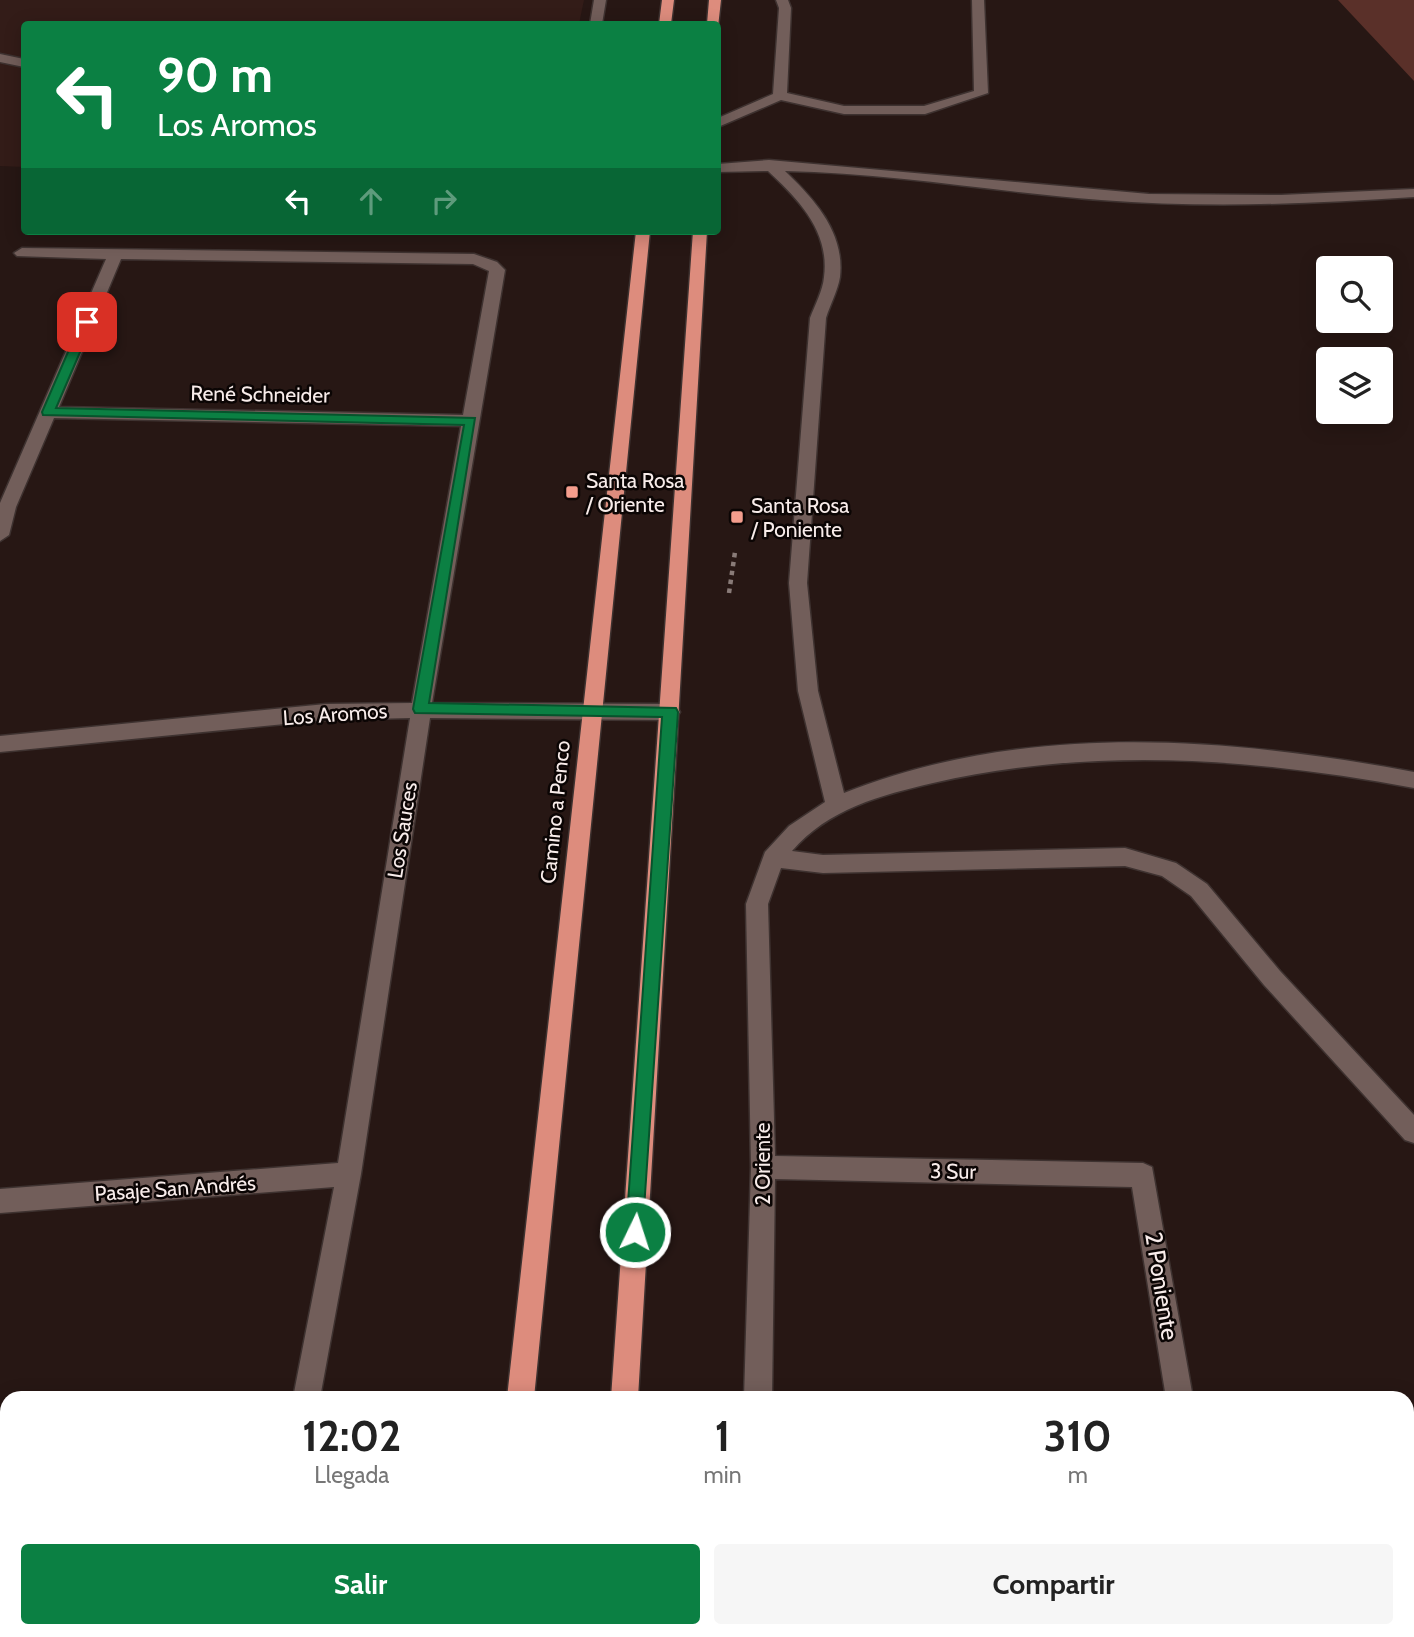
<!DOCTYPE html>
<html lang="es">
<meta charset="utf-8">
<style>
:root{--surface:#fff;--page:#f6f6f6;--text:#222;--muted:#767676;--accent:#0b8043}
body{margin:0;font-family:Cabin,sans-serif;background:var(--page);color:var(--text);height:100vh;display:flex;flex-direction:column;font-size:26px;white-space:nowrap}
*{box-sizing:border-box;margin:0}
p{font-size:23px;color:var(--muted)}
.icon{flex:none;width:38px;height:38px;fill:none;stroke:currentColor;stroke-width:2;stroke-linecap:round;stroke-linejoin:round}
.map{position:relative;flex:1;overflow:hidden}
.panel{position:absolute;left:0px;top:1391px;width:1414px;height:247px;display:flex;flex-direction:column;background:var(--surface);border-radius:21px 21px 0 0;box-shadow:0 4px 18px #0003}
.panel>*{flex:none}
.top-card{position:absolute;left:21px;top:21px;width:700px;height:214px;border-radius:7px;box-shadow:0 4px 18px #0003;background:#0b8043;color:#fff;overflow:hidden}
.tools{position:absolute;left:1316px;top:256px;display:grid;gap:14px}
.tools a{display:grid;place-items:center;width:77px;height:77px;border-radius:7px;background:var(--surface);box-shadow:0 4px 18px #0003;font-size:35px}
.pin{position:absolute;display:grid;place-items:center;width:60px;height:60px;color:#fff;margin:-30px;border-radius:14px;box-shadow:0 4px 10px #0006}
.me{position:absolute;width:77px;margin:-38px;rotate:4deg;stroke-linejoin:round;filter:drop-shadow(0 0 5px #0008)}
.turn{display:flex;align-items:center;gap:24px;height:147px;padding:0 21px;font-size:32px}
.turn .icon{width:91px;height:91px;stroke-width:2.5}
.turn b{display:block;font-size:49px;line-height:60px}
.lanes{display:flex;align-items:center;height:66px;padding:0 21px;background:#0003;justify-content:center;gap:35px;direction:ltr}
.lanes .off{opacity:.35}
.eta{display:flex;justify-content:space-evenly;align-items:center;height:119px;text-align:center}
.eta b{font-size:42px;font-weight:800;line-height:49px}
.button{display:flex;gap:14px;margin-top:auto;padding:14px 21px}
.button a{flex:1;height:80px;border-radius:7px;background:var(--accent);color:#fff;font-size:28px;font-weight:800;line-height:80px;text-align:center}
.button a+a{background:var(--page);color:var(--text)}
.map>svg:first-child{display:block}
.built{fill:#331c18}
.green{fill:#5a3029}
.lines{fill:none;stroke-linecap:round;stroke-linejoin:round}
.lane-casing{stroke:#3e3230;stroke-width:3}
.street-casing{stroke:#3e3230;stroke-width:3}
.highway-casing{stroke:#3e3230;stroke-width:3}
.path{stroke:#897b78;stroke-width:4.5;stroke-dasharray:4.5 4.5;stroke-linecap:butt}
.lane{fill:#725e5a;fill-rule:evenodd}
.street{fill:#725e5a;fill-rule:evenodd}
.highway{fill:#dd8c7d;fill-rule:evenodd}
.route{fill:#0b8043;stroke:#07532c;stroke-width:2}
.poi-dot{fill:#f49d8d;stroke:#0b0504;stroke-width:2.5}
.labels{text-anchor:middle;dominant-baseline:central;stroke-width:5;stroke-linejoin:round;paint-order:stroke}
.street-label{font-size:21px;fill:#f8ecea;stroke:#0b0504}
.poi-label{font-size:21px;fill:#f8ecea;stroke:#0b0504;text-anchor:start}
.near-street-label{font-size:24px;fill:#f8ecea;stroke:#0b0504}
</style>
<div class="map">
<svg width="1414" height="1637" viewBox="0 0 1414 1637">
<rect width="100%" height="100%" fill="#271714"/>
<path class="built" d="M0,0H584L579,24H24V167L0,166Z"/>
<path class="green" d="M1338,0H1414V81Z"/>
<g class="lines">
<g class="lane-casing">
<path id="lane" d="M776,0H788L791,8L787,93L844,106H924L974,91L972,0H984L988,93L925,114H844L781,100L718,127V118L773,94L779,8Z"/>
</g>
<g class="street-casing">
<path id="street" d="M594,0H606L602,24H590Z
M0,54L24,59V67L0,62Z
M769,160L1149,194L1281,195L1414,189V197C1310,204 1205,208 1101,200C996,192 891,173 785,171C814,199 845,232 840,277C838,290 830,305 826,318L807,583L818,691L844,793C1025,721 1227,737 1414,772V788C1253,758 1094,746 933,783C881,795 828,809 792,851L823,855L1125,848L1176,863L1207,884L1280,971L1414,1115V1143L1405,1140L1264,985L1191,896L1162,876L1125,866L823,873L781,868L768,904L775,1156L1143,1163L1152,1167L1193,1398H1166L1132,1187L775,1179L772,1398H744L751,1167L746,904L765,852L789,826L825,802L798,691L789,583L810,318C815,305 823,290 824,277C830,231 798,199 768,171L718,172V164Z
M22,248L474,254L497,262L505,270L432,703L670,704L677,707L680,712L677,717L670,720L430,718L361,1174L320,1398H293L334,1187L0,1213V1189L338,1163L410,718L326,720L0,752V736L326,704L412,703L461,426L54,418L16,507L9,535L0,541V503L106,259L17,256L14,253ZM121,259L473,264L489,271L463,415L59,407Z
M235,1631H265L263,1637H233Z
M738,1631H768V1637H738Z
M1203,1631H1233L1234,1637H1204Z"/>
</g>
<g class="highway-casing">
<path id="highway" d="M662,0H674L671,24H659Z
M709,0H721L718,27L707,24Z
M636,231H650L534,1398H507Z
M693,231H707L638,1398H611Z
M481,1631H511L510,1637H480Z
M594,1631H624L623,1637H593Z"/>
</g>
<path class="path" d="M729,593L735,552"/>
<use href="#lane" class="lane"/>
<use href="#street" class="street"/>
<use href="#highway" class="highway"/>
</g>
<path class="route" d="M87,318L93,322L56,408L475,418L429,703L676,708L678,712L642,1238L635,1241L629,1238L626,1232L662,717L415,713L413,709L464,425L43,415L42,412L81,322Z"/>
<g class="poi-dot">
<rect x="565" y="485" width="14" height="14" rx="3.5"/>
<rect x="730" y="510" width="14" height="14" rx="3.5"/>
</g>
<g class="labels">
<g class="street-label">
<text transform="translate(260 394) rotate(1)">René Schneider</text>
<text transform="translate(335 714) rotate(-4)">Los Aromos</text>
<text transform="translate(555 812) rotate(-84)">Camino a Penco</text>
<text transform="translate(402 830) rotate(-81)">Los Sauces</text>
<text transform="translate(762 1164) rotate(-90)">2 Oriente</text>
<text transform="translate(953 1171) rotate(1)">3 Sur</text>
<text transform="translate(175 1188) rotate(-4)">Pasaje San Andrés</text>
</g>
<g class="poi-label">
<text x="586" y="480">Santa Rosa<tspan x="586" dy="24">/ Oriente</tspan></text>
<text x="751" y="505">Santa Rosa<tspan x="751" dy="24">/ Poniente</tspan></text>
</g>
<g class="near-street-label">
<text transform="translate(1162 1286) rotate(81)">2 Poniente</text>
</g>
</g>
</svg>
<div class="tools">
<a><svg class="icon" aria-label="search" viewBox="0 0 24 24"><circle cx="10" cy="10" r="6"/><path d="M15 15l6 6"/></svg></a>
<a><svg class="icon" aria-label="layers" viewBox="0 0 24 24"><path d="M12 4l9 5-9 5-9-5zM3 14l9 5 9-5"/></svg></a>
</div>
<div class="pin" style="left:87px;top:322px;background:#d93025"><svg class="icon" aria-label="arrive" viewBox="0 0 24 24"><path d="M6 21V4h12l-3 4 3 4H6"/></svg></div>
<svg class="me" style="left:635px;top:1232px" viewBox="-20 -20 40 40"><circle r="17" fill="#0b8043" stroke="#fff" stroke-width="3"/><path d="M0-11L8 9 0 5-8 9z" fill="#fff"/></svg>
<div class="top-card">
<div class="turn"><svg class="icon" aria-label="left" viewBox="0 0 24 24"><path d="M17 20v-9H6M10 6l-5 5 5 5"/></svg><div><b>90 m</b>Los Aromos</div></div>
<div class="lanes"><svg class="icon" aria-label="left" viewBox="0 0 24 24"><path d="M17 20v-9H6M10 6l-5 5 5 5"/></svg><svg class="icon off" aria-label="ahead" viewBox="0 0 24 24"><path d="M12 20V5M6 11l6-6 6 6"/></svg><svg class="icon off" aria-label="right" viewBox="0 0 24 24"><path d="M7 20v-9h11M14 6l5 5-5 5"/></svg></div>
</div>
<section class="panel">
<div class="eta">
<div><b>12:02</b><p>Llegada</p></div>
<div><b>1</b><p>min</p></div>
<div><b>310</b><p>m</p></div>
</div>
<div class="button"><a>Salir</a><a>Compartir</a></div>
</section>
</div>
